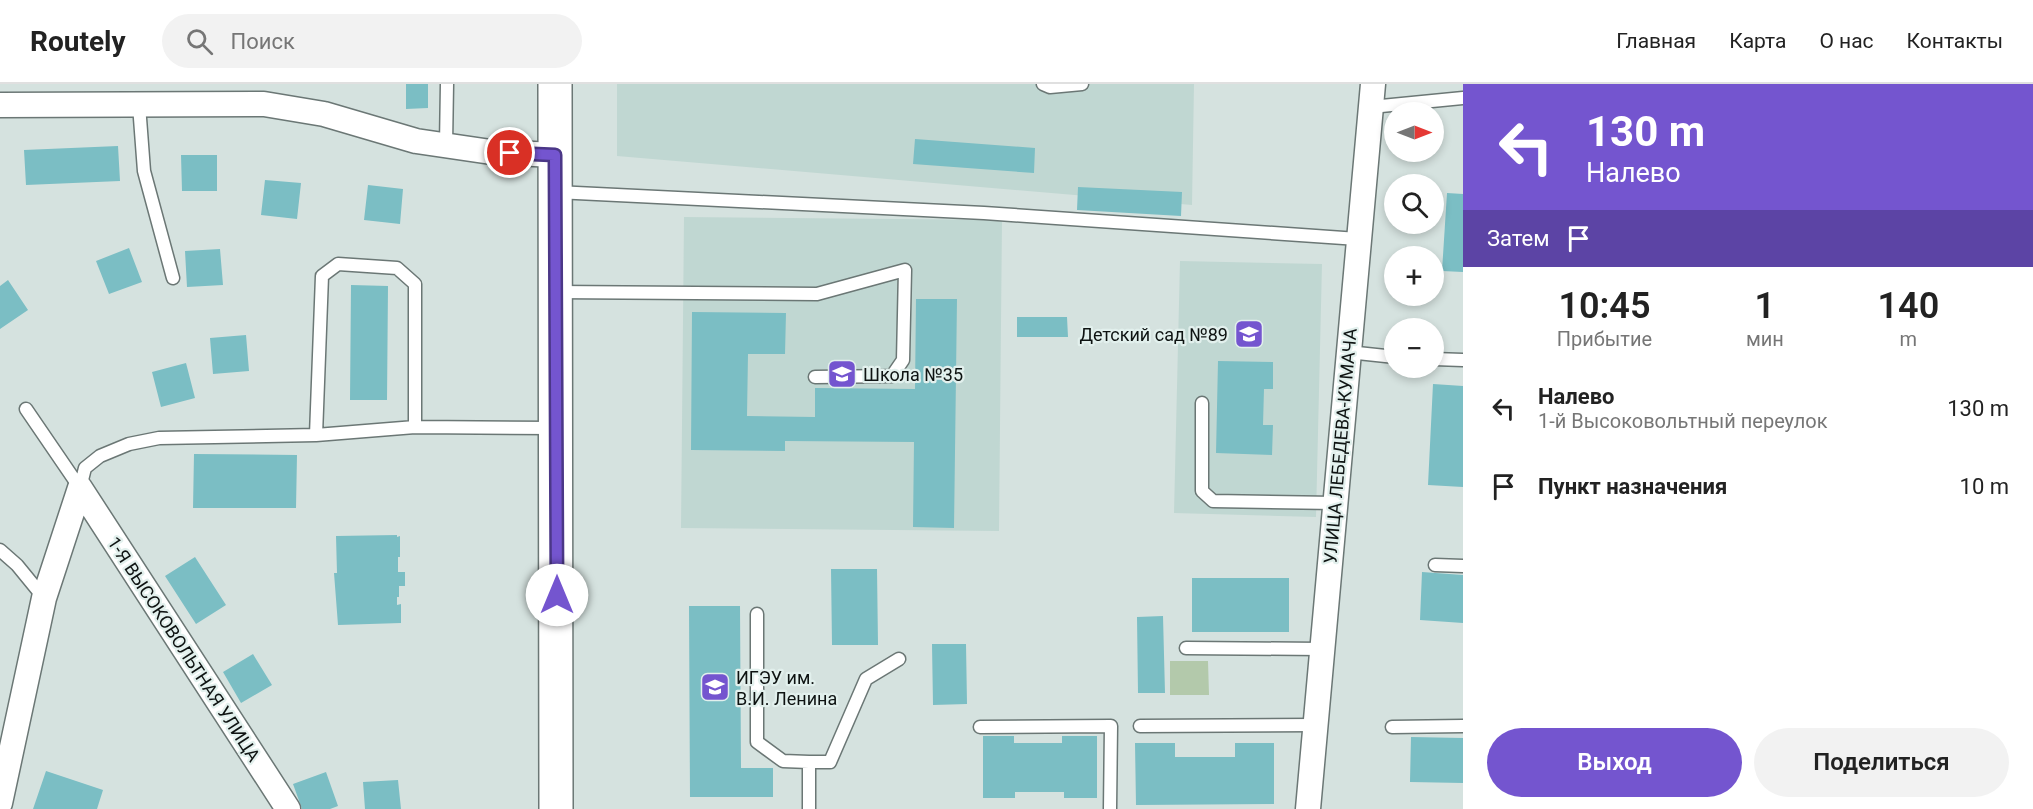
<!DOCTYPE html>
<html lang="ru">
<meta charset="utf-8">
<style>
:root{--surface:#fff;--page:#f2f2f2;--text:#222;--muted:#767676;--line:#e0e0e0;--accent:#7455cf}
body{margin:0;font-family:Roboto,sans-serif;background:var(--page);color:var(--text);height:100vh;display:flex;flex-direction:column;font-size:22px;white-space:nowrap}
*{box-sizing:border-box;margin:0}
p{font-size:20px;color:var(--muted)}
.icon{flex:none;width:33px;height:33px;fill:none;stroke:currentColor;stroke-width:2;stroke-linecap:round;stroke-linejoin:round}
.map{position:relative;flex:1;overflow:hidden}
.drawer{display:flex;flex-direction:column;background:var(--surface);width:570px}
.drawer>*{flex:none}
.hud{background:#7455cf;color:#fff;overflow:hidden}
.needle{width:39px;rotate:90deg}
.controls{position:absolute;left:1384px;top:18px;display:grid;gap:12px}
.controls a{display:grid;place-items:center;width:60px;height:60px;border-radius:50%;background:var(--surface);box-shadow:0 3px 9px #0003;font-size:30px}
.pin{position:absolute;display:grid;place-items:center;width:51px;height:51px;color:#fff;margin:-26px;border:3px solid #fff;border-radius:50%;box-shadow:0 2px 6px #0007}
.me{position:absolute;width:66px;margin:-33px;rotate:0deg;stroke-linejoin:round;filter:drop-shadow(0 0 4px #0008)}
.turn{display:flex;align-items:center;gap:21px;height:126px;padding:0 24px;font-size:27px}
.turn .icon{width:78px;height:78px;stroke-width:2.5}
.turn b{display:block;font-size:42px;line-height:51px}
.then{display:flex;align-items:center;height:57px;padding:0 24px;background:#0003;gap:12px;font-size:22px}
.eta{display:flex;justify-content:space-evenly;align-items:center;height:102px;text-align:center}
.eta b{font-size:36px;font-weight:600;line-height:42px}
.button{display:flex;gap:12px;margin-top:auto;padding:12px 24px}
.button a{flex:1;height:69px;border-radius:36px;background:var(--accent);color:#fff;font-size:24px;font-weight:600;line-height:69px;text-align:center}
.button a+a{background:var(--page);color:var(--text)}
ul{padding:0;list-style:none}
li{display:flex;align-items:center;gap:18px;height:78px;padding:0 24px}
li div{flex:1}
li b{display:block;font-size:22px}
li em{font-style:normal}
header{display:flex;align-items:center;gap:36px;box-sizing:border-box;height:84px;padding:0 30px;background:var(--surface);border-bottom:2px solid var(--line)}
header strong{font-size:28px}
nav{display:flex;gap:33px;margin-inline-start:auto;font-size:21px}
.search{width:420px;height:54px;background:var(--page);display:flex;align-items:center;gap:15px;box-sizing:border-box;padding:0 21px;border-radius:33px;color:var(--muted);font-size:22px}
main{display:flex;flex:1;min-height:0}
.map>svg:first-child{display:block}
.built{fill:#c0d7d2}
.green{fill:#b3c9ab}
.building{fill:#7bbec4}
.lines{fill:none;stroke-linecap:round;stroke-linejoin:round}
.service-casing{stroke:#6b7775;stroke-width:15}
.minor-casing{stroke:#6b7775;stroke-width:27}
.primary-casing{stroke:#6b7775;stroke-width:36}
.service{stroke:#fff;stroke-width:12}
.minor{stroke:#fff;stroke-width:24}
.primary{stroke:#fff;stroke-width:33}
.route-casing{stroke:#4b3787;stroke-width:15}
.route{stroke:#7455cf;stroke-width:10}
.labels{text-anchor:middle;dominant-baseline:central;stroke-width:4.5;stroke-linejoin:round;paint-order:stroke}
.poi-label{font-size:18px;fill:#0e1312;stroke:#e2f0ed;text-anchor:start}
.street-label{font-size:18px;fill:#0e1312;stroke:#e2f0ed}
</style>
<header>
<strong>Routely</strong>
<div class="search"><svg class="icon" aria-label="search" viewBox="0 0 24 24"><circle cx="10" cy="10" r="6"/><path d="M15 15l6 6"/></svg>Поиск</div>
<nav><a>Главная</a><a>Карта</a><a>О нас</a><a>Контакты</a></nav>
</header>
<main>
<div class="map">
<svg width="1463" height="725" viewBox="0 0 1463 725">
<rect width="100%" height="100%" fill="#d5e2df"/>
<path class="built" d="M617,0H1194L1192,121L617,72Z
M684,133L1002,136L999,447L681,444Z
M1180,177L1322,180L1316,433L1174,429Z"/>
<path class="green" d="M1170,577H1208L1209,611H1170Z"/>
<path class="building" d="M406,0H428V24L406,25Z
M915,55L1035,64L1034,89L913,80Z
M118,62L120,97L26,101L24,66Z
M181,71H217V107H182Z
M265,96L301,99L297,135L261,131Z
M368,101L403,105L400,140L364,136Z
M1078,103L1182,108L1181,132L1077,126Z
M1447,109L1463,110V188L1442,187Z
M129,164L142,198L109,210L96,177Z
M220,165L223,201L187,203L185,167Z
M8,196L28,226L0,245V202Z
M351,201L388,202L387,316H350Z
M916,215H957L954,444L913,443L914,358L785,357V367L691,366L692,228L786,229L785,270H748L747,332L815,333V304L915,305Z
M1017,233H1067L1068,253H1017Z
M246,251L249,287L213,290L210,254Z
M1218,277L1273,278V305H1264L1263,341H1273L1272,371L1216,369Z
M186,279L195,314L161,323L152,288Z
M1433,300L1463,302V403L1428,401Z
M194,370L297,371L296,424H193Z
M397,451V453L400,452V473H398V488H405V502H399V513H397V521L401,520V539L338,541L334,489H337L336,452Z
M195,473L226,521L196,540L165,492Z
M831,485H877L878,561H832Z
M1422,488L1463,491V539L1420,536Z
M1192,494H1289V548H1192Z
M689,522H740L741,684H773V713H690Z
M1163,532L1165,609H1138L1137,533Z
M932,560H966L967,620L933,621Z
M253,570L272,601L241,619L223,588Z
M983,652H1014V659H1062V652H1097V714H1064V708H1015V714H983Z
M1411,653L1463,654V699L1410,698Z
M1135,659H1175V673H1235V659H1274V720L1136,721Z
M46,687L103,706L97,725H33Z
M326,688L338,722L330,725H302L293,700Z
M398,696L401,725H365L363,698Z"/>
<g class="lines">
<g class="service-casing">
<path id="service" d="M1043,0L1050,3L1082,0
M139,21L144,87L173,194
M1371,23L1463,14
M446,61L447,0
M556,108L984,129L1358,155
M555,208L817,210L905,186L903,276L892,292L815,293
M1348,268L1395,273
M1434,275L1463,276
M1202,319V407L1213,417L1335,419
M26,325L80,404
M316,351L322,192L338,180L397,184L415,200V343
M80,404L85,384L100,372L129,360L159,354L316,351L415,343L554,344
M0,466L17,481L44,514
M1435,481L1463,482
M757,530V658L783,677L809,678V725
M1186,564L1322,565
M1140,642L1315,641
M980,643L1111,642L1110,725
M1392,643L1463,642
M809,678H830L866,595L899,575"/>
</g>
<g class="minor-casing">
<path id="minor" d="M0,21L264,20L324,30L416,57L491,68L555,71
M80,404L288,725
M0,719L44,514L80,404
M1308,725L1373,0"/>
</g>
<g class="primary-casing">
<path id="primary" d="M555,0L556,725"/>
</g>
<use href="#service" class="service"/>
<use href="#minor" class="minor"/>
<use href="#primary" class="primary"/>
</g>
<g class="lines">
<g class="route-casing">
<path id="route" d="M510,69L555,71L557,511"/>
</g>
<use href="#route" class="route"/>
</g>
<defs>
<g id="school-square" transform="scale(1.5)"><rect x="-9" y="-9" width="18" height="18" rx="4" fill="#7455cf" stroke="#e2f0ed"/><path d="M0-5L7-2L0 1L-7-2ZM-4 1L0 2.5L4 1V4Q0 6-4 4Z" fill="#fff"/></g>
<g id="university-square" transform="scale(1.5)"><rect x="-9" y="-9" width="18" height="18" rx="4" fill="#7455cf" stroke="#e2f0ed"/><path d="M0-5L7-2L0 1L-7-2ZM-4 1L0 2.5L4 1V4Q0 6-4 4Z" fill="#fff"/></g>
</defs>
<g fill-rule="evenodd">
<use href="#school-square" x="1249" y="250"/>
<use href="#school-square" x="842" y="290"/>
<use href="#university-square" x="715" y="603"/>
</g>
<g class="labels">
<g class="poi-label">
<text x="1228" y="250" text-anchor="end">Детский сад №89</text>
<text x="863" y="290">Школа №35</text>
<text x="736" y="593">ИГЭУ им.<tspan x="736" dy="21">В.И. Ленина</tspan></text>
</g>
<g class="street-label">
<text transform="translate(1340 362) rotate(-85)">УЛИЦА ЛЕБЕДЕВА-КУМАЧА</text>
<text transform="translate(184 565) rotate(57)">1-Я ВЫСОКОВОЛЬТНАЯ УЛИЦА</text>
</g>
</g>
</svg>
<div class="controls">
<a><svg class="needle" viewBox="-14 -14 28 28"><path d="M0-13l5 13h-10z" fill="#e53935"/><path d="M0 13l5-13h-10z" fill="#767676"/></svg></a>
<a><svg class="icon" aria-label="search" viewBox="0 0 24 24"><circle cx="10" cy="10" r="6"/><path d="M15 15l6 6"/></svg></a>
<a>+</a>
<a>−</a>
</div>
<div class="pin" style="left:510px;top:69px;background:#d93025"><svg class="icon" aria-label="arrive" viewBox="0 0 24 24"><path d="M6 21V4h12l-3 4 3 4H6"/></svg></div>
<svg class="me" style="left:557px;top:511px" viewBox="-20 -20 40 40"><circle r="19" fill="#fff"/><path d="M0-13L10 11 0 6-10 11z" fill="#7455cf"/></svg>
</div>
<section class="drawer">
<div class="hud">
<div class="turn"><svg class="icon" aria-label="left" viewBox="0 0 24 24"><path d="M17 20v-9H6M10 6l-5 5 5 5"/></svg><div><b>130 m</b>Налево</div></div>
<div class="then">Затем<svg class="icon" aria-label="arrive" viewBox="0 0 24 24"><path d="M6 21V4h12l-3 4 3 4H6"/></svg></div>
</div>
<div class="eta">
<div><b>10:45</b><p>Прибытие</p></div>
<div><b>1</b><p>мин</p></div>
<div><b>140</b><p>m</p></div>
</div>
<ul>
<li><svg class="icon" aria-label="left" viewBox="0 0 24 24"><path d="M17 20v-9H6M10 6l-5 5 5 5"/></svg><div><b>Налево</b><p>1-й Высоковольтный переулок</p></div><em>130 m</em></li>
<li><svg class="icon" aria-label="arrive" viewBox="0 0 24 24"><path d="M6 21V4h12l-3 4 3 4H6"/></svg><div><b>Пункт назначения</b></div><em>10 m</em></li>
</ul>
<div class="button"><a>Выход</a><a>Поделиться</a></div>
</section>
</main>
